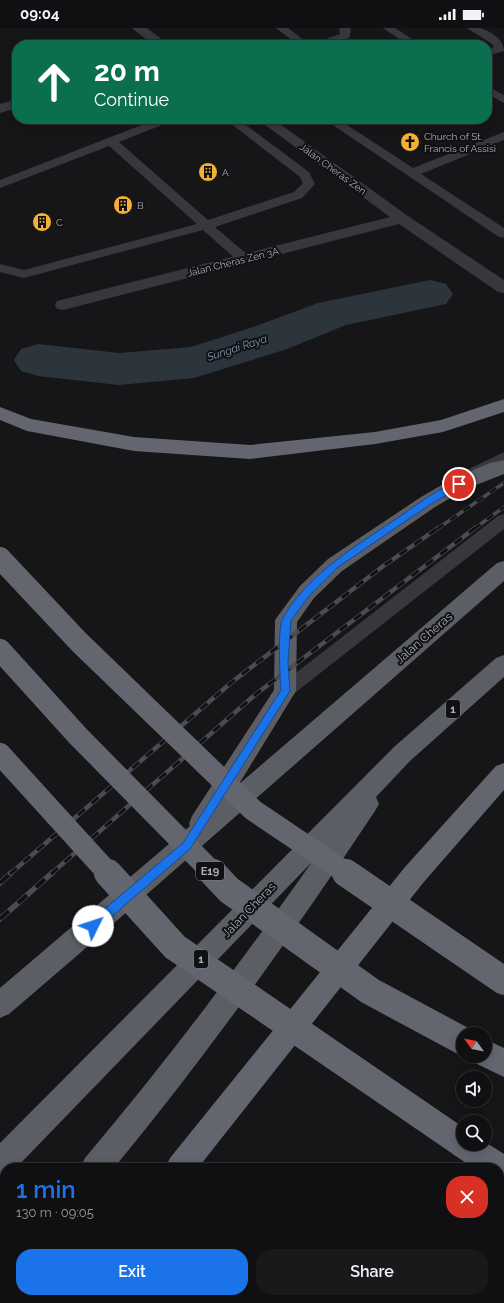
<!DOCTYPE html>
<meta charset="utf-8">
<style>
:root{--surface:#101012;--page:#19191b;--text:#f1f3f6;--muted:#9c9d9f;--line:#303032;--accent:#1a73e8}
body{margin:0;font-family:Raleway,sans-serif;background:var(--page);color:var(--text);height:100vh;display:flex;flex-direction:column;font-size:15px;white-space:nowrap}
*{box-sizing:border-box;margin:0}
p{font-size:13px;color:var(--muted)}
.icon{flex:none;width:22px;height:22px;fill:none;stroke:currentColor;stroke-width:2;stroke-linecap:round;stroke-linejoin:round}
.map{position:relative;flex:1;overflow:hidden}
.drawer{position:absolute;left:0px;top:1135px;width:504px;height:140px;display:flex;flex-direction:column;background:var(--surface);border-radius:16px 16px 0 0;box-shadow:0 2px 10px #0003,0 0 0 1px var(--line)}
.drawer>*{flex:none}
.hud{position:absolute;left:12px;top:12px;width:480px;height:84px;border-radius:16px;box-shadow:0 2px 10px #0003,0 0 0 1px var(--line);background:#0b6e4f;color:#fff;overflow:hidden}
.needle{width:26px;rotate:303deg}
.controls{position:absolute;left:456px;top:999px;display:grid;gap:8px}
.controls a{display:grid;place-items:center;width:36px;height:36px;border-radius:50%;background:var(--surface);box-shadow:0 2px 10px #0003,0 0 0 1px var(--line);font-size:20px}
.pin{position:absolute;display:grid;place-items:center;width:34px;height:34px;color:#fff;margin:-17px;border:2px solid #fff;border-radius:50%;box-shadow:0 1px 4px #0007}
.me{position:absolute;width:44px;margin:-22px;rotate:49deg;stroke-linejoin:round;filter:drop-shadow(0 0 3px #0008)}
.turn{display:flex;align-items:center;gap:14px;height:84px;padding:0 16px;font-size:18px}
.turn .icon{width:52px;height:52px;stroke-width:2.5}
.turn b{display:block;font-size:28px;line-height:34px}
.round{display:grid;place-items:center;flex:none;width:42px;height:42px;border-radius:16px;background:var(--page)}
.headline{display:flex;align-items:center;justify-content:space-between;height:68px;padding:0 16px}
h1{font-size:24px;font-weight:600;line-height:30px;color:var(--accent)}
.primary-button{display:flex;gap:8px;margin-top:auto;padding:8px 16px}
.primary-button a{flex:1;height:46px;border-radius:16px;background:var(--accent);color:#fff;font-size:16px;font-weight:600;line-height:46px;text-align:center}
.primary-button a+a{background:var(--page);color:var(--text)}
.status{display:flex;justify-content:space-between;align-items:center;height:28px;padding:0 20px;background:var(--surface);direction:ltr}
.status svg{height:11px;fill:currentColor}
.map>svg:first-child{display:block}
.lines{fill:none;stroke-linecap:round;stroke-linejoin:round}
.river{fill:#2c353c;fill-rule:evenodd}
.service{fill:#37383d;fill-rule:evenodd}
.minor{fill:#37383d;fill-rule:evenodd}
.trunk{fill:#5b5e65;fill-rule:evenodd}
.motorway{fill:#63666e;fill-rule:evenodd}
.rail-far2-casing{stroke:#4a4c52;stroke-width:3.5}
.rail-far1-casing{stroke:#4a4c52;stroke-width:4.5}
.rail-casing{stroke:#4a4c52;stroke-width:5.5}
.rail-far2{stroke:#111113;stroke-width:2.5;stroke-dasharray:8;stroke-linecap:butt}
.rail-far1{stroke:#111113;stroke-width:3;stroke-dasharray:9;stroke-linecap:butt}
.rail{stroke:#111113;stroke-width:4;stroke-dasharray:12;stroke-linecap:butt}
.motorway-bridge-far1{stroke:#63666e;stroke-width:22}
.motorway-bridge{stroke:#63666e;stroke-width:28}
.route{fill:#1a73e8;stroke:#114b97}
.labels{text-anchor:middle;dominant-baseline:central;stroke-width:4;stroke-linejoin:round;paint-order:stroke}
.far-poi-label{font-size:10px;fill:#a8adb8;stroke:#111113;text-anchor:start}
.far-street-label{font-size:10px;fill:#a8adb8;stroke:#111113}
.far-water-label{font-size:11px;font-style:italic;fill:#7f9bb3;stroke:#111113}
.shield{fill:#111113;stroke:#7b7e86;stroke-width:1}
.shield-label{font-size:11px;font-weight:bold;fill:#a8adb8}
.street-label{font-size:12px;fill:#a8adb8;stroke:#111113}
</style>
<div class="status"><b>09:04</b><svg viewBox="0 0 49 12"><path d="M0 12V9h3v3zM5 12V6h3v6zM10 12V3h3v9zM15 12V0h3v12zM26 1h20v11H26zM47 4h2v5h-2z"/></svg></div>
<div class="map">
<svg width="504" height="1275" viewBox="0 0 504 1275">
<rect width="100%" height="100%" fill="#161618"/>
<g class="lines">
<path class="river" d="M430,252L446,256L453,266L446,276L346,297L287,321L194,350L119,357L38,348L21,343L14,332L21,321L38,316L119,325L191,319L253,299L318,275Z"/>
<path class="service" d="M276,0H288L310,17H298Z
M339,0H350L351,2L349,10L329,17H314L315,15L340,6Z
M383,0H395L421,17H408Z
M467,0C471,0 476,0 480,0C491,3 504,12 504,23L487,28V22L494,19L492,16Z
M487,58L504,67V75L487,66Z
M157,91H174L172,93L119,114L208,192L294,164L303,155L300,149L225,91H238L309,144L315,156L302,170L215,199L249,228L251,231L249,234H239L203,202L24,250L0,244V236L24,242L197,196L109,118L0,160V152Z
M324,91H338L413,140L504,104V112L421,146L504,200V210L499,209Z
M504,486V501L291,668L285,671L279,668L276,663L279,658L498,488Z"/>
<path class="minor" d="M132,0H147L169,17H153Z
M17,71V80L0,85V76Z
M257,91H273L408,188L504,252V265L498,264L399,196L63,282L57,281L55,277L57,273L390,189Z
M504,424V439C493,446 480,456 467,452L464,447L467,442Z"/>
<path class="trunk" d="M504,432V446L466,461L435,479L342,543L314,570L297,594L296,663L239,756L497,535L504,533V553L72,932L9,986L0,990V960L190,798L189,796L192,788L274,662L275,592L300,558L328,531L421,469L452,451L490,435Z
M504,627V649L410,733L376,769L379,776L375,783C293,906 208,1026 114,1140H80L85,1130C165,1035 240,936 312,834L16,1140H5V1148L0,1151V1115L394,719L496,630Z
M5,1230V1264L0,1266V1232Z"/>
<path class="motorway" d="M504,371V384L443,404L375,416L250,431L134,423L27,403L0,392V379L31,391L134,409L250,417L375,404L441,392Z
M504,735V762L423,855L198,1140H165L170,1130L405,839L496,738Z
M485,1011L504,1020V1049L475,1035L473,1028H485Z
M463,1102V1116H485V1114L504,1126V1152L499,1155V1140H473L453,1126L449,1116L453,1106Z
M69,1270H100L98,1275H66Z"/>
<g class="rail-far2-casing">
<path id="rail-far2" d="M437,501L504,455
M474,501L504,479"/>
</g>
<g class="rail-far1-casing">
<path id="rail-far1" d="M10,846L232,654L382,539L438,500
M51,846L256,666L475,500"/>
</g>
<g class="rail-casing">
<path id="rail" d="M0,855L11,845
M0,891L52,845"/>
</g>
<use href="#rail-far2" class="rail-far2"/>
<use href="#rail-far1" class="rail-far1"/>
<use href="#rail" class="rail"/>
<path class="motorway-bridge-far1" d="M0,530L79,614L253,782L348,846
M0,622L78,708L214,846
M0,726L109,846"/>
<path class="motorway-bridge" d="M108,845L175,919L463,1116
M213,845L229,862L370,963L463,1013
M346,845L504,953"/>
</g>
<path class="route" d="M459,453L463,456L462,458L431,476L338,539L310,567L291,592L288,634L290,663L190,821L97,901L93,903L89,901L88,898L89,894L183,815L281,662C280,649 277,600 283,590C309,544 360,516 402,487C418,476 440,459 459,453Z"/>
<defs>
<g id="church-disc" transform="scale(1)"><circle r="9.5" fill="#f2b134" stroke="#111113"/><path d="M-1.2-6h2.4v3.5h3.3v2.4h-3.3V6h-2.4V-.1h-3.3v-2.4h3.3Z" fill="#111"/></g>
<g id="building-disc" transform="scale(1)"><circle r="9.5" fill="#f2b134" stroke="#111113"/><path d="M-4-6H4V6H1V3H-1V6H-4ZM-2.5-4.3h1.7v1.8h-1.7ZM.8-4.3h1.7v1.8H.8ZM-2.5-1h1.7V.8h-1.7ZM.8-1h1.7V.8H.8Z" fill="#111"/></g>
</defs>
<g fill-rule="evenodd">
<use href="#church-disc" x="410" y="114"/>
<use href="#building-disc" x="208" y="144"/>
<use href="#building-disc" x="123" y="177"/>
<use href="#building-disc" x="42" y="194"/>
</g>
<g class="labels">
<g class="far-poi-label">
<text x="424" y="108">Church of St.<tspan x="424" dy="12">Francis of Assisi</tspan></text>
<text x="222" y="144">A</text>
<text x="137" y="177">B</text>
<text x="56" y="194">C</text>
</g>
<g class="far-street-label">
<text transform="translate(333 141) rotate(36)">Jalan Cheras Zen</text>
<text transform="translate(233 234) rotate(-14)">Jalan Cheras Zen 3A</text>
</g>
<g class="far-water-label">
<text transform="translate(237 320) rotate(-18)">Sungai Raya</text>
</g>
<g class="shield">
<rect x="446" y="672" width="14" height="18" rx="3"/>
<rect x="196" y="834" width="28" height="18" rx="3"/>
<rect x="194" y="922" width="14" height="18" rx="3"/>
</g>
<g class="shield-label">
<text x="453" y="681">1</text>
<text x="210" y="843">E19</text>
<text x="201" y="931">1</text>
</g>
<g class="street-label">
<text transform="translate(424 610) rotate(-41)">Jalan Cheras</text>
<text transform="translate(249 882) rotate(-46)">Jalan Cheras</text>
</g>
</g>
</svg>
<div class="controls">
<a><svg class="needle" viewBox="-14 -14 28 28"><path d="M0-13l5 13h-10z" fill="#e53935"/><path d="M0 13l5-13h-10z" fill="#9c9d9f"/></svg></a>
<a><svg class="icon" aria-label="sound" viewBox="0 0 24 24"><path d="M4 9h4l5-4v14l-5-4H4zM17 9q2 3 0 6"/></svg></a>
<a><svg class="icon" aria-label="search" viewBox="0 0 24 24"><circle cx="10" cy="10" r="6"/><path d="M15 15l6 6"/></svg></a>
</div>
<div class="pin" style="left:459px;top:456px;background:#d93025"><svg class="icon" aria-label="arrive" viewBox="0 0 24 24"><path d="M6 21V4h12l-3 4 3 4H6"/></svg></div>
<svg class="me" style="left:93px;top:898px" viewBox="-20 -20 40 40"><circle r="19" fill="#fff"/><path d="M0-13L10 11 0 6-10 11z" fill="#1a73e8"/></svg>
<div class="hud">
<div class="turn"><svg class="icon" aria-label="ahead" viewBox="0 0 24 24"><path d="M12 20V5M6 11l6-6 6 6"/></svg><div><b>20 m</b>Continue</div></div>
</div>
<section class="drawer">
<div class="headline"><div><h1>1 min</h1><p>130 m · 09:05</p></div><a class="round" style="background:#d93025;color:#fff"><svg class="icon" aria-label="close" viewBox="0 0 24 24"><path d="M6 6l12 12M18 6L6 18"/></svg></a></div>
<div class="primary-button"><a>Exit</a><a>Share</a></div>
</section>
</div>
